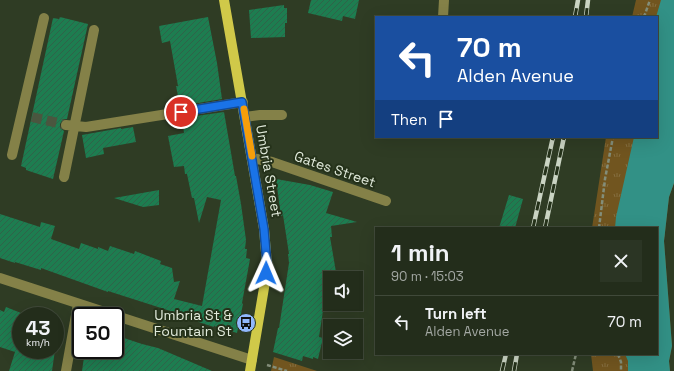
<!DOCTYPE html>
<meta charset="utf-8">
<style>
:root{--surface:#232d1b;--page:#2b3524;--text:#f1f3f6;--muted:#a3a8a3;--line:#40493a}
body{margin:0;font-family:"Space Grotesk",sans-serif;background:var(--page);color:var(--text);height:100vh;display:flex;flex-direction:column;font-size:15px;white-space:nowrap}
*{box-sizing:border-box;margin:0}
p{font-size:13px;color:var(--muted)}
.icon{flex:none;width:22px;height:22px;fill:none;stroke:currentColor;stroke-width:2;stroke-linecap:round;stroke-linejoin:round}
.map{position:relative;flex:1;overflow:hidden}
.side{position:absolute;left:375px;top:227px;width:283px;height:128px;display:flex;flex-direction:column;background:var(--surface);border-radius:0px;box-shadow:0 4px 16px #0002,0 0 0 1px var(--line)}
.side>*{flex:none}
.guide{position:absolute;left:375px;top:16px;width:283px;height:122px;border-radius:0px;box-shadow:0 4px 16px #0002,0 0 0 1px var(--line);background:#1a4fa0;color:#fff;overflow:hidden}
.controls{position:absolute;left:323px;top:271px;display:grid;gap:8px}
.controls a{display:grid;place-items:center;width:40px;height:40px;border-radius:0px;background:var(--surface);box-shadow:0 4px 16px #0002,0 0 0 1px var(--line);font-size:20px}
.speed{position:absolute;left:12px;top:307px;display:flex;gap:8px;font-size:20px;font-weight:700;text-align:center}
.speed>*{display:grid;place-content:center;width:52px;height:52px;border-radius:50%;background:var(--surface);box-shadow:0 4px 16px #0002,0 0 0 1px var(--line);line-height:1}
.speed small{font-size:10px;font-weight:400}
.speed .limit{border:2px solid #111;border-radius:6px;background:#fff;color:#111}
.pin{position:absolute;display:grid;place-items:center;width:34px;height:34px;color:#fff;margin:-17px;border:2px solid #fff;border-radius:50%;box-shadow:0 1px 4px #0007}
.me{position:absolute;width:44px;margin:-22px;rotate:1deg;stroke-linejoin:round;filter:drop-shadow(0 0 3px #0008)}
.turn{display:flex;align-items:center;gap:14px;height:84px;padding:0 16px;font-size:18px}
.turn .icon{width:52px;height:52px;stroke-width:2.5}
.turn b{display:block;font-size:28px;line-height:34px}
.then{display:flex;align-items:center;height:38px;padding:0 16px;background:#0003;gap:8px;font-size:15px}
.round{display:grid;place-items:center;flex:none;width:42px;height:42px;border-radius:0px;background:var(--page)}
.overview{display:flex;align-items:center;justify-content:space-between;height:68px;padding:0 16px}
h1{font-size:24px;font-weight:600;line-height:30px}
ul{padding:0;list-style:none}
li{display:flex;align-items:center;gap:12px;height:52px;padding:0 16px;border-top:1px solid var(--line)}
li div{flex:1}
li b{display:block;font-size:15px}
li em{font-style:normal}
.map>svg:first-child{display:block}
.park{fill:url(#park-tufts)}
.water{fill:#329186}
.building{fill:url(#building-hatch)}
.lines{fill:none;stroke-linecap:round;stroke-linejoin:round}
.minor-tunnel{stroke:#4a563f;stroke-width:10;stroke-dasharray:10 5;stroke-linecap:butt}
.path{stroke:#838e7a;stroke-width:2.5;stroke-dasharray:4 2;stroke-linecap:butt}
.minor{stroke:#848148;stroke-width:10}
.major{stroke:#d0c949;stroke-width:10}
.rail-casing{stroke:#cad4c3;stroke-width:4.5}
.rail{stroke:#25321a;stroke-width:3;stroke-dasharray:9;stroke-linecap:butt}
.route-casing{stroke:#114b97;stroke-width:10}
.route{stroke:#1a73e8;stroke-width:7}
.slow{stroke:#f59e0b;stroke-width:7}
.labels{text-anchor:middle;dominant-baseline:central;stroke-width:4;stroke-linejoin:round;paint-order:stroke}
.street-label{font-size:14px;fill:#e1eadb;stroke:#25321a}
.poi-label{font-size:14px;fill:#e1eadb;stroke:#25321a;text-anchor:end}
</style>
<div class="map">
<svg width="674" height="371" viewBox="0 0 674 371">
<defs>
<pattern id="park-tufts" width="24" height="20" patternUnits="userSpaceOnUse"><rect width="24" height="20" fill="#71551f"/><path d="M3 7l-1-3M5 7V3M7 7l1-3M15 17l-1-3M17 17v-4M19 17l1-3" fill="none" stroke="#856e3f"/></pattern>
<pattern id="building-hatch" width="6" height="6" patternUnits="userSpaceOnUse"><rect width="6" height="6" fill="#1d7d50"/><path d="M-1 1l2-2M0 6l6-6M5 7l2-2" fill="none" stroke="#306249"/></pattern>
</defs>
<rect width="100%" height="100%" fill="#2f3c24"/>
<path class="park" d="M636,0H674V183L669,197L664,241L672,346L669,361L670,371H593L591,354H657V228H592L606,137H657V17H632Z
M274,357L317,371H271Z"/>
<path class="water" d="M661,0H674V183L669,197L664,241L672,346L669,361L670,371H628V361L625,354H657V228H615L616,217L634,137H657V17H656Z"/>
<path class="building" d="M311,0H359L355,19L343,16L342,21L308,13Z
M284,5V8H287V23H285V37L251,38L249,10Z
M60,17L88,24L67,119H63L60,124V128L64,131L53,179L26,170V168L21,166L53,18L59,19Z
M208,17L217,63L222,99L180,106L176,86H178L170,41L162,43L159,26Z
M224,112L235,176H236L241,204L246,240L245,249H247L246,258L250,259L242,303L243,304L237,333L214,326V327L183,317V315L108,291V292L41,268V270L15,262V263L0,258V214L40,227L41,222L55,226L51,239L79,249L81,243L98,249V247L108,251L110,246L134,254L135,251L161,261L160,264L172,268L174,282L180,281L174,299L202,306L221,200L207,197L199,223L194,198H192L187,174H185L184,166L174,167L168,136L184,133L182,118Z
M133,127L136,142L103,148L104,154L86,158L82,135L121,128V129Z
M276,179L310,185L333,192L326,213L357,222L331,226L332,237H330L337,278H330V291H326L319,337L323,338L318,359L313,357V359L303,356L302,361L273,352L278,328H279L289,263L288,254H289L283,215L281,216Z
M159,190V205L143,207L114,198Z
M509,195L523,199L515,228H499Z
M6,307L21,313V350H55L52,371H9L15,352L0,347V310L4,312Z
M115,335L142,344L158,348L212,371H82L85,350H115Z"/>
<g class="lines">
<path class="minor-tunnel" d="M32,117L66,125"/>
<path class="path" d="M644,17L650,0
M599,228L605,179L613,137
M618,354L621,362V371
M267,365L287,371
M572,371L576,354"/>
<path class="minor" d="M443,17L444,0
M245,117L260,115H282
M66,125L86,127L243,102
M12,155L44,18
M252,158L272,162L386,201
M64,177L94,30
M0,278L252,360
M66,371L78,304"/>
<path class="major" d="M224,0L264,229L267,264L265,282L250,371"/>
<g class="rail-casing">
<path id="rail" d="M575,17L578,0
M586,17L588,0
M533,228L553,137
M545,228L564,137
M502,371L506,354
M514,371L517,354"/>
</g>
<use href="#rail" class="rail"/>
</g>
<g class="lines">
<g class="route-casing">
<path id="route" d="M181,112L242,102L264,229L267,264L266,273"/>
</g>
<use href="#route" class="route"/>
<path class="slow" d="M244,109L252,156"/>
</g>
<defs>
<g id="bus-disc" transform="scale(1)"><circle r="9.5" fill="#91b8fd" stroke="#25321a"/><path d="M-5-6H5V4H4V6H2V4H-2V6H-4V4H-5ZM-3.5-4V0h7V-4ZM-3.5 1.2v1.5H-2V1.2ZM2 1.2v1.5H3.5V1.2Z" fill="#111"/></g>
</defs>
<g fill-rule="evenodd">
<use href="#bus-disc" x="246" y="323"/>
</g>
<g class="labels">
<g class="street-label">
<text transform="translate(335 169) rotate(19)">Gates Street</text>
<text transform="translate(269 171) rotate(80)">Umbria Street</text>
</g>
<g class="poi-label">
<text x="232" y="315">Umbria St &amp;<tspan x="232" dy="16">Fountain St</tspan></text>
</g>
</g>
</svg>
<div class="controls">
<a><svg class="icon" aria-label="sound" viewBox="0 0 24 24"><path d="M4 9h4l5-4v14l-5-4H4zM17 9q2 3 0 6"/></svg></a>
<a><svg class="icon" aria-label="layers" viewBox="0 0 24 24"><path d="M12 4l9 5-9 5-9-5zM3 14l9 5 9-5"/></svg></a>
</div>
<div class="speed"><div>43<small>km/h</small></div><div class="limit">50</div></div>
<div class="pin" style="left:181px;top:112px;background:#d93025"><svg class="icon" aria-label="arrive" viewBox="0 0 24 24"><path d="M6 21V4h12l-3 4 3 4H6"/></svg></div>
<svg class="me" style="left:266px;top:273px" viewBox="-20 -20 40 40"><path d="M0-17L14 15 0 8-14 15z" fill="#1a73e8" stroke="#fff" stroke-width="4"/></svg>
<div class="guide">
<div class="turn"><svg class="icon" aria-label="left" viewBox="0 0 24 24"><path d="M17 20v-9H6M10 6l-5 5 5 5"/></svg><div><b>70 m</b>Alden Avenue</div></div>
<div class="then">Then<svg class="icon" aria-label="arrive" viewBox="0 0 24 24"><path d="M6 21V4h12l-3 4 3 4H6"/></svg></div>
</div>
<section class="side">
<div class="overview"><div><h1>1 min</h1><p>90 m · 15:03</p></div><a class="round"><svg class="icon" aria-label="close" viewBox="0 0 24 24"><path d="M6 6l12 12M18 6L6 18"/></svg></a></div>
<ul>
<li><svg class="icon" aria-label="left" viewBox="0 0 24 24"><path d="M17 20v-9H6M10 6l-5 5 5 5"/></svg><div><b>Turn left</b><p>Alden Avenue</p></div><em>70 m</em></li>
</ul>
</section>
</div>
